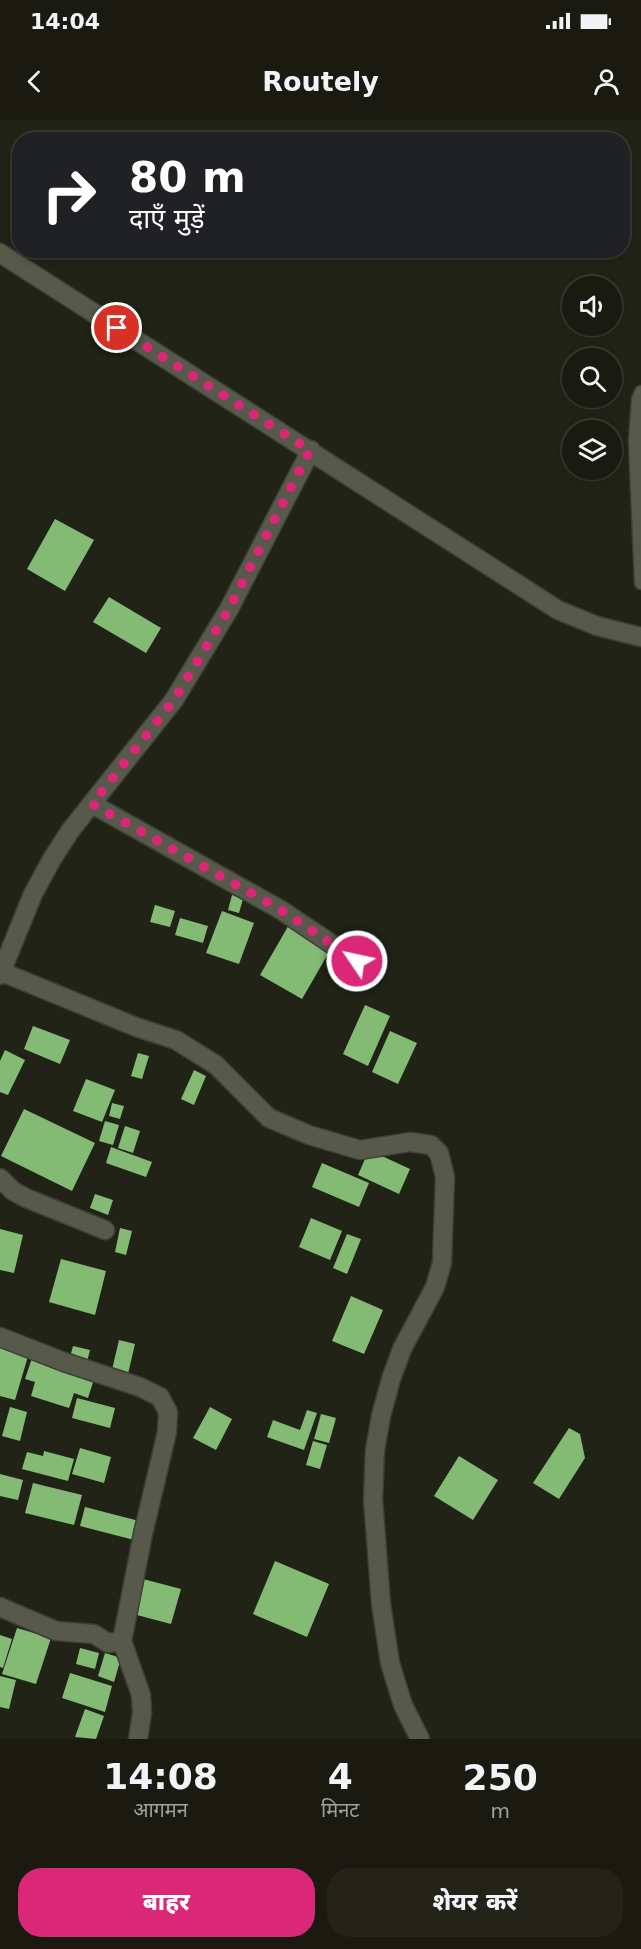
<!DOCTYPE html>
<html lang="hi">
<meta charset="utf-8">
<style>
:root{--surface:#1a1a11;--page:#23231a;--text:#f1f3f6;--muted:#9fa19f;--line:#383831;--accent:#db2777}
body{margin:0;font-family:"DejaVu Sans","Noto Sans Devanagari",sans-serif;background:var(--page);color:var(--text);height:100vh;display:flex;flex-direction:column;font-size:22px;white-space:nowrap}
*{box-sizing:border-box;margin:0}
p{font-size:20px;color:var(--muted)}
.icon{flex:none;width:33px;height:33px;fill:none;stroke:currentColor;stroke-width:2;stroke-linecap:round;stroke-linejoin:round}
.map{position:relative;height:1619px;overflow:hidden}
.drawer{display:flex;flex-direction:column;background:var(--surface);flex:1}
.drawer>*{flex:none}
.hud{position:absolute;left:12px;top:12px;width:618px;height:126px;border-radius:24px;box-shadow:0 3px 9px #0003,0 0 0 2px var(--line);background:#202124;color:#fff;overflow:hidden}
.fabs{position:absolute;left:562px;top:156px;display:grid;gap:12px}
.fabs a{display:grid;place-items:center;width:60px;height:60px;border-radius:50%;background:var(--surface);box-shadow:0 3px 9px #0003,0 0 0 2px var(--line);font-size:30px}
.pin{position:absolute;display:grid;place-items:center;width:51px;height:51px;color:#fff;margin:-26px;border:3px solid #fff;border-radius:50%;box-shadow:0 2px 6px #0007}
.me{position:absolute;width:66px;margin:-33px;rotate:304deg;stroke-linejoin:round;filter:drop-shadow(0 0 4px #0008)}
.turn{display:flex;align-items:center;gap:21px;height:126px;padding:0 18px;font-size:27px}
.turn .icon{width:78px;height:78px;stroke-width:2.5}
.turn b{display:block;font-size:42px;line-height:51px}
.eta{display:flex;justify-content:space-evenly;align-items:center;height:102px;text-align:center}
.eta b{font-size:36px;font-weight:800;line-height:42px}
.cta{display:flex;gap:12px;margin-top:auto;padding:12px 18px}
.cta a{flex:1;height:69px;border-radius:24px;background:var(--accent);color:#fff;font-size:24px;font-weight:800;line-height:69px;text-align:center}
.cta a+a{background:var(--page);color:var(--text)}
.status{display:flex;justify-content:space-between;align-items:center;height:42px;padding:0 30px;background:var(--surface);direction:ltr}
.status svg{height:16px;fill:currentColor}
header{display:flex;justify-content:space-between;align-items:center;height:78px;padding:0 18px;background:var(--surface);font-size:27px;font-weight:800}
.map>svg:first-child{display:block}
.building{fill:#83bb75}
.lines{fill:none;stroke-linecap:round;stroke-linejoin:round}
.lane-casing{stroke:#3d3e36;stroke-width:15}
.street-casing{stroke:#3d3e36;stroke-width:21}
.lane{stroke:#57594b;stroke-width:12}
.street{stroke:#57594b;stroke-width:18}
.route{stroke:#db2777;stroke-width:10;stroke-dasharray:0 18}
</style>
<div class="status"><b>14:04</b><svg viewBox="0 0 49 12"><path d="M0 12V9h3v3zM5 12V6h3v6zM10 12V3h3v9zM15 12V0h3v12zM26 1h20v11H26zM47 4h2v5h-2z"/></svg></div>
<header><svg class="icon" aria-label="back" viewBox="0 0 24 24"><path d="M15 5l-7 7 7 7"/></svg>Routely<svg class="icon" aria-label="person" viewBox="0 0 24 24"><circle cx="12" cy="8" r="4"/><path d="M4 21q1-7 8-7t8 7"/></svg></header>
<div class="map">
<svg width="641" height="1619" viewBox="0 0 641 1619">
<rect width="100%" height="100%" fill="#222317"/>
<path class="building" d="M55,399L94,420L65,471L27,449Z
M109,477L161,508L146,533L93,502Z
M232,775L243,779L239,793L228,790Z
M155,785L175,791L170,807L150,802Z
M222,791L254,803L239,844L206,833Z
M180,798L208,806L203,823L175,815Z
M290,803L332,827L302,879L260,855Z
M365,885L390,896L368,946L343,934Z
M33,906L70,920L60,944L24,929Z
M390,911L417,923L398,964L372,952Z
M5,930L25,940L8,975L0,972V941Z
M138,933L149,936L142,959L131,956Z
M194,950L206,956L194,985L181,979Z
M86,959L115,970L102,1002L73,991Z
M112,983L124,986L120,999L109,996Z
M24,989L95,1023L72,1071L1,1036Z
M105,1001L119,1005L113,1025L99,1021Z
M125,1006L140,1011L133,1033L118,1028Z
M111,1027L152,1042L146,1057L106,1043Z
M369,1030L410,1049L399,1074L358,1055Z
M322,1043L369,1063L359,1087L312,1067Z
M95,1074L113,1080L108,1095L90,1088Z
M311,1098L342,1111L330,1140L299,1127Z
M120,1108L132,1111L126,1135L115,1132Z
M0,1109L23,1115L14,1153L0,1150Z
M347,1114L361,1119L347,1154L333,1148Z
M61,1139L106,1151L95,1195L49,1182Z
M351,1176L383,1190L364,1234L332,1221Z
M119,1220L135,1224L127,1258L111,1254Z
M0,1224L29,1233L15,1280L0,1276Z
M73,1226L90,1230L86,1246L69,1241Z
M33,1235L95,1256L88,1278L74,1273L69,1288L31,1276L35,1262L25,1259Z
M77,1278L115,1288L110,1308L72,1298Z
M10,1287L27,1292L20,1321L2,1316Z
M210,1287L232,1299L216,1330L193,1318Z
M307,1290L317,1293L304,1330L267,1317L273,1300L300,1310Z
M321,1294L336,1298L329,1323L314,1319Z
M569,1308L580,1314L585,1338L559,1379L533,1363Z
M313,1321L327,1325L320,1349L306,1345Z
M80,1328L111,1337L104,1363L72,1354Z
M44,1331L74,1339L68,1361L22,1349L27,1332L43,1336Z
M459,1336L498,1360L473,1400L434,1376Z
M0,1354L23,1360L18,1380L0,1376Z
M33,1363L82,1375L74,1405L25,1393Z
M85,1387L143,1402L138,1421L80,1406Z
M275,1441L329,1464L307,1517L253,1494Z
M143,1459L181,1469L171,1504L133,1494Z
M17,1508L51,1518L36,1564L2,1554Z
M0,1515L12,1519L3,1548L0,1547Z
M80,1528L99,1533L95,1549L76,1544Z
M105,1533L121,1538L114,1562L98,1556Z
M70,1553L112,1566L105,1592L62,1578Z
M0,1556L16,1560L9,1589L0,1587Z
M85,1589L104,1596L96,1619L75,1617Z"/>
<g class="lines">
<g class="lane-casing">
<path id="lane" d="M641,272L638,279L635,321L641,463"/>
</g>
<g class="street-casing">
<path id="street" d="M0,133L558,490L597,506L641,517
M92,684L281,790L357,841
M2,852L136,907L176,920L216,945L269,998L309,1015L360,1030L410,1022L431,1025L439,1033L445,1057L442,1143L435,1167L402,1229L391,1259L381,1296L375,1330L373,1379L381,1484L390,1543L403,1585L420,1619
M0,855L33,774L52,739L70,711L174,580L229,489L311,330
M0,1058L13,1071L26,1078L105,1110
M0,1217L64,1242L140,1267L160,1277L168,1292L167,1312L143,1414L122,1521
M0,1487L56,1511L94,1514L108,1523L122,1521L141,1575L142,1593L138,1619"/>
</g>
<use href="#lane" class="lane"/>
<use href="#street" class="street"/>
</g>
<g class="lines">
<path class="route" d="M117,208L310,330L229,489L174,580L92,684L281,790L357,841"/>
</g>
</svg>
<div class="fabs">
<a><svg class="icon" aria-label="sound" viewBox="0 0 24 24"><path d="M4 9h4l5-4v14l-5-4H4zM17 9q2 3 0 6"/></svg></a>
<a><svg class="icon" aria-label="search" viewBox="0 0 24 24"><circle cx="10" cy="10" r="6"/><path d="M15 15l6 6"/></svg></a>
<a><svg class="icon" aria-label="layers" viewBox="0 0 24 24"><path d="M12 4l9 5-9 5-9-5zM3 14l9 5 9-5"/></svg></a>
</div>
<div class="pin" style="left:117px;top:208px;background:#d93025"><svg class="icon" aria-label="arrive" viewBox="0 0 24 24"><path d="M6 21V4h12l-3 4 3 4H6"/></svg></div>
<svg class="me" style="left:357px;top:841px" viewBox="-20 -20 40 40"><circle r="17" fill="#db2777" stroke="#fff" stroke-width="3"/><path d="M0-11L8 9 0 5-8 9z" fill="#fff"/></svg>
<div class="hud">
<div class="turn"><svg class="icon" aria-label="right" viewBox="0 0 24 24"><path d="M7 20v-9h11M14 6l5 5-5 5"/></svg><div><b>80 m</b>दाएँ मुड़ें</div></div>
</div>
</div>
<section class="drawer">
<div class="eta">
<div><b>14:08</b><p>आगमन</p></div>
<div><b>4</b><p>मिनट</p></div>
<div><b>250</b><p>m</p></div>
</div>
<div class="cta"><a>बाहर</a><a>शेयर करें</a></div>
</section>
